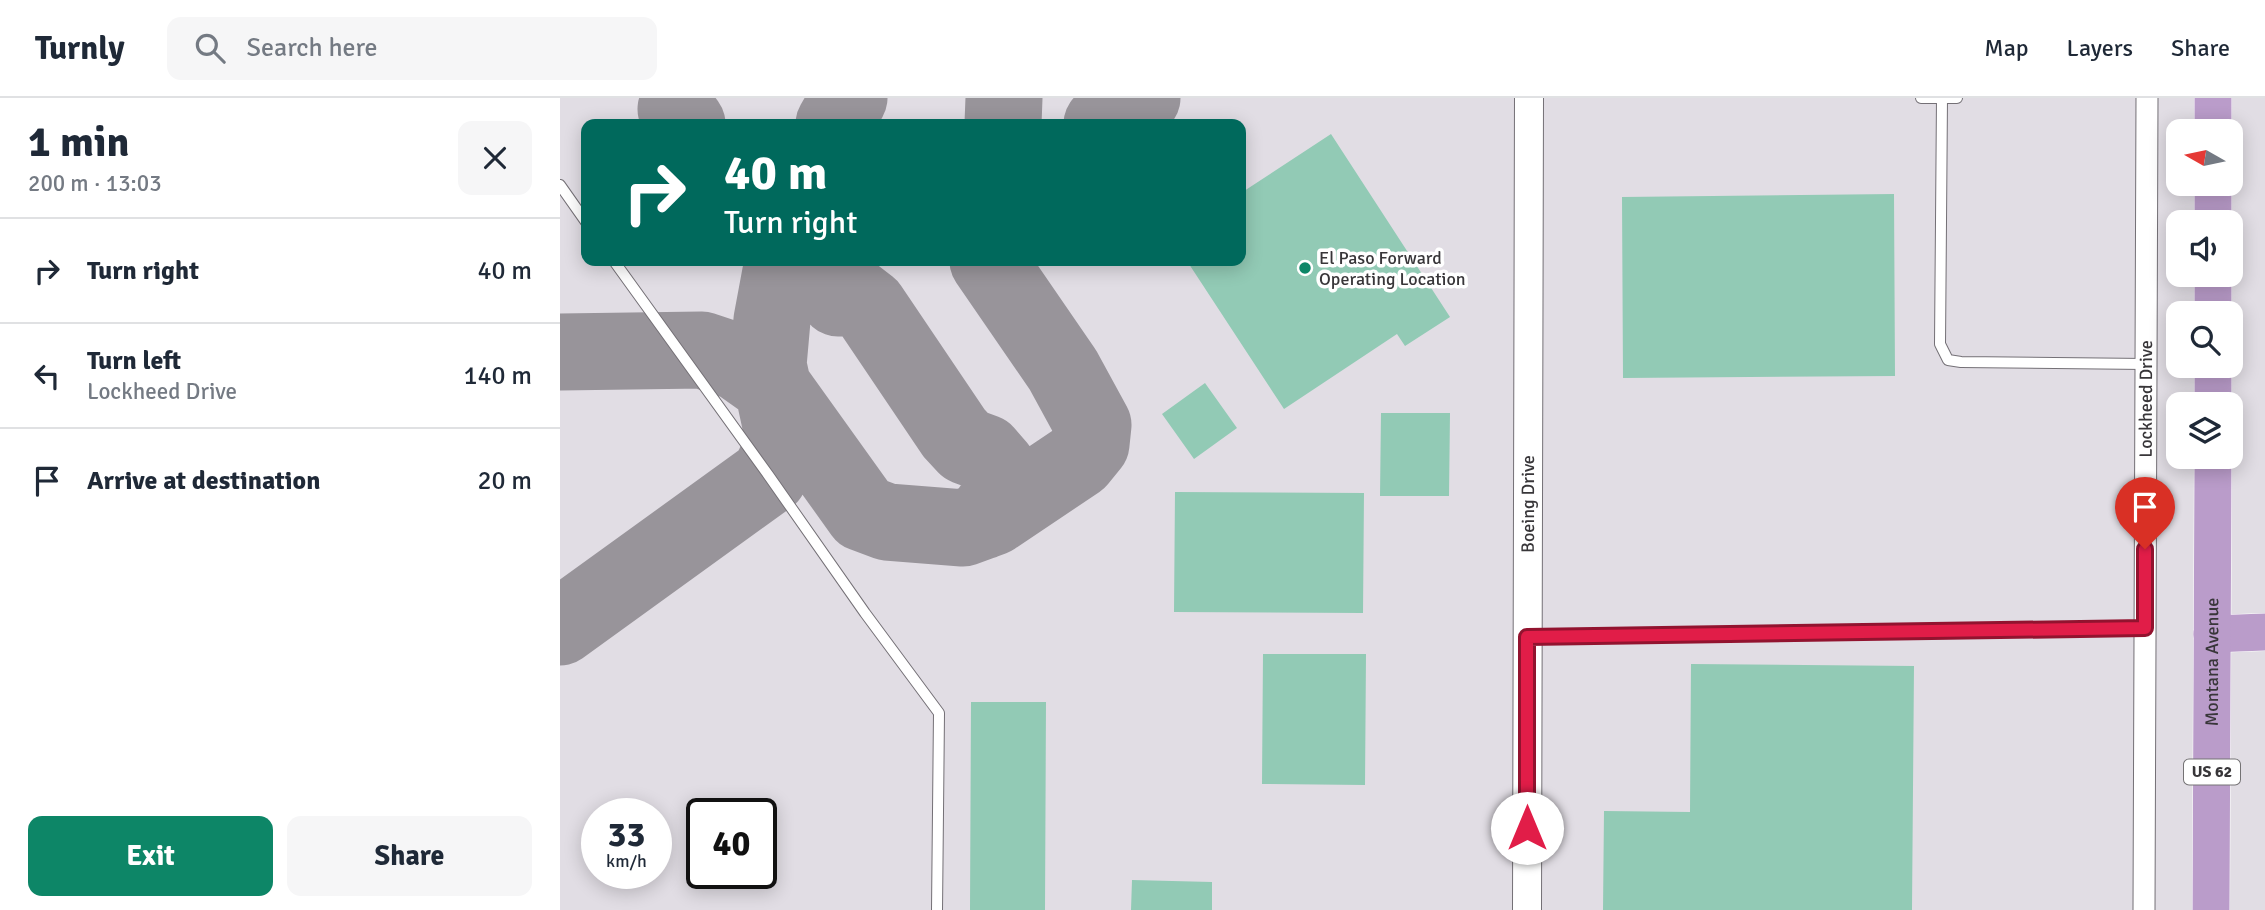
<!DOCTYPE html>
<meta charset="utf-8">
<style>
:root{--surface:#fff;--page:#f6f6f7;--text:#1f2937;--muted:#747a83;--line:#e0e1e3;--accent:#0d8667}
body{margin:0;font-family:Signika,sans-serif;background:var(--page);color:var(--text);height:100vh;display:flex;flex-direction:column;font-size:26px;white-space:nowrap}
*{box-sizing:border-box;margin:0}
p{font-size:23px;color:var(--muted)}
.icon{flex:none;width:38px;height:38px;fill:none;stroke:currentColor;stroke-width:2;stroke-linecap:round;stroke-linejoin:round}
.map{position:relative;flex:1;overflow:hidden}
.drawer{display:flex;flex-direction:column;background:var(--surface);width:560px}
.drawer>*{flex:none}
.banner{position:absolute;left:21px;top:21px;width:665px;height:147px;border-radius:14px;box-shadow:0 4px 18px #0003;background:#00695c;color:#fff;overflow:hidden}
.needle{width:46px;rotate:279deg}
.tools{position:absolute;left:1606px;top:21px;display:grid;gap:14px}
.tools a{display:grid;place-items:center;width:77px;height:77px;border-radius:14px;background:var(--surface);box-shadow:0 4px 18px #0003;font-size:35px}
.speed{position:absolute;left:21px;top:700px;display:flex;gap:14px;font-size:35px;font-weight:700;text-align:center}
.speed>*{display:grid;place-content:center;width:91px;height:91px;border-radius:50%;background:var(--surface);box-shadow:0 4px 18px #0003;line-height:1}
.speed small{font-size:18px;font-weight:400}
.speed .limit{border:4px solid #111;border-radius:10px;background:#fff;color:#111}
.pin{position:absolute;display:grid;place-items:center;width:60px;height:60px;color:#fff;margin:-72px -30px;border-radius:50% 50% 50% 0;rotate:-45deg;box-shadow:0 0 7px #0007}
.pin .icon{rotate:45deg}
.me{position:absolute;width:77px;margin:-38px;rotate:0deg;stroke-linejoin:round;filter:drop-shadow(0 0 5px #0008)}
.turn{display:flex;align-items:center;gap:24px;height:147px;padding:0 28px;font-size:32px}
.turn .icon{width:91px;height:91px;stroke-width:2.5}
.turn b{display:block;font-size:49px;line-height:60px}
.round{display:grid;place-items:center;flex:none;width:74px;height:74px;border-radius:14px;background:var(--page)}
.head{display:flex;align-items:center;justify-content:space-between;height:119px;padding:0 28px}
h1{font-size:42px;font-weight:700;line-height:52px}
.cta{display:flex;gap:14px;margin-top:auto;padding:14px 28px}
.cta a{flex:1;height:80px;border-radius:14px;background:var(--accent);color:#fff;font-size:28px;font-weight:700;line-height:80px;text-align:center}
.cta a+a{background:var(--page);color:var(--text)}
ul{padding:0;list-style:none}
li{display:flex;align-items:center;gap:21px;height:105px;padding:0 28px;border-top:2px solid var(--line)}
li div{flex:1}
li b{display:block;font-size:26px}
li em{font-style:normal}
header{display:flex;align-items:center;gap:42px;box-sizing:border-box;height:98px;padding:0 35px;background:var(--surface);border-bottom:2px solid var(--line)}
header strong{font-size:33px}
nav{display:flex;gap:38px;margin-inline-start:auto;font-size:24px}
.search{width:490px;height:63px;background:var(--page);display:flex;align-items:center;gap:18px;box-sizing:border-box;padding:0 24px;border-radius:14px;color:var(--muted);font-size:26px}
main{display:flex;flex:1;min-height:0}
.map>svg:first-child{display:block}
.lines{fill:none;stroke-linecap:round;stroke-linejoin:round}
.taxiway{stroke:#98949a;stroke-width:77}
.building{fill:#92cab5}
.service-casing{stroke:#747076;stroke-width:12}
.minor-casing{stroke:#747076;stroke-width:23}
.tertiary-casing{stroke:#747076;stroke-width:30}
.trunk-casing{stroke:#fff;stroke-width:38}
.service{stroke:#fff;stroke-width:10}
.minor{stroke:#fff;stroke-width:21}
.tertiary{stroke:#fff;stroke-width:28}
.trunk{stroke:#ba9cca;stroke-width:37}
.route-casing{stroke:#92132f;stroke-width:18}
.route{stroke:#e11d48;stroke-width:12}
.poi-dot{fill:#0d8667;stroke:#fff;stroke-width:2.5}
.labels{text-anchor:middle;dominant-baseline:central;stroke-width:7;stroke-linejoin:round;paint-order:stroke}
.shield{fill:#fff;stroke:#747274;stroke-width:2}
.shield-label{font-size:16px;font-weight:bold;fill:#383639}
.poi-label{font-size:18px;fill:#383639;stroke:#fff;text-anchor:start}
.street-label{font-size:18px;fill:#383639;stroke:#fff}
</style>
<header>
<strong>Turnly</strong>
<div class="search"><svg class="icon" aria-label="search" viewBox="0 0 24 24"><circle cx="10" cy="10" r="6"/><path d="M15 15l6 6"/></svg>Search here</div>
<nav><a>Map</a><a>Layers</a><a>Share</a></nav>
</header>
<main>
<section class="drawer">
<div class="head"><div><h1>1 min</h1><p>200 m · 13:03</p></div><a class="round"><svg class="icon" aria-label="close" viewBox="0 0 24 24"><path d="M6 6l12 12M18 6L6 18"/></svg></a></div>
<ul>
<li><svg class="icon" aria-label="right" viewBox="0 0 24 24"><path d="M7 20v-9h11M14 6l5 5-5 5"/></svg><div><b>Turn right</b></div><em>40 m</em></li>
<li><svg class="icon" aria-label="left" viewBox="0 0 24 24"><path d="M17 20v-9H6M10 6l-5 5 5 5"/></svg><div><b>Turn left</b><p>Lockheed Drive</p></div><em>140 m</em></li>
<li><svg class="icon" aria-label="arrive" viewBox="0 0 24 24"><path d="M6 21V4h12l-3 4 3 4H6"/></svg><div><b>Arrive at destination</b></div><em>20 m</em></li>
</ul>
<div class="cta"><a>Exit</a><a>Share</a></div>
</section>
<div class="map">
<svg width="1705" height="812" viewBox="0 0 1705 812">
<rect width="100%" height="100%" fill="#e1dde4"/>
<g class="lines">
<path class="taxiway" d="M116,11L127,26
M274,26L289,0
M443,26L444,0
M542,26L582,0
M278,200L296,199L309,209L394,335L406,348L425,355L438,370L441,397L423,423
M0,254L142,252L178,264L212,288L303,415L327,424L403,430L433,419L518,362L531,346L533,327L503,272L428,163
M0,529L209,378L220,355L221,327L208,267L212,222L223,163"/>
</g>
<path class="building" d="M771,36L890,219L845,248L837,236L724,311L627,163H681V95Z
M1334,96L1335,278L1063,280L1062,99Z
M645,285L677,330L634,361L602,316Z
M821,315H890L889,398H820Z
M615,394L804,395L803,515L614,514Z
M703,556H806L805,687L702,686Z
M1131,566L1354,568L1352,812H1043L1044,713L1130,714Z
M411,604H486L485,812H410Z
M572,782L652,784V812H571Z"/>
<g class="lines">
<g class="service-casing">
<path id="service" d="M1361,0H1397
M1382,0L1380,246L1388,262L1401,264L1586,266
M0,87L26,124
M54,163L209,378L305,515L379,615L377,812
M968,539L1585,530"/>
</g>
<g class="minor-casing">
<g id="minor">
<path id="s1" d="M1584,812L1587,0"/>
</g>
</g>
<g class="tertiary-casing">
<g id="tertiary">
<path id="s2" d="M967,812L969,0"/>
</g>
</g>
<g class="trunk-casing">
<g id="trunk">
<path d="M1653,33V0"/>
<path d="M1653,124V86"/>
<path d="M1653,215V177"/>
<path d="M1653,306V268"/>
<path d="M1652,536L1705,534"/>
<path id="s3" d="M1651,812L1653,359"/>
</g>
</g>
<use href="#service" class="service"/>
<use href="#minor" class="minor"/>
<use href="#tertiary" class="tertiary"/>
<use href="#trunk" class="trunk"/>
</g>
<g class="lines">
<g class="route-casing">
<path id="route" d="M967,730V539L1585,530V451"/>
</g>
<use href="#route" class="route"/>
</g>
<circle class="poi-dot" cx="745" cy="170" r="7"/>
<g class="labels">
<rect class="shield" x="1624" y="661.5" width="56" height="25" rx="5"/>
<g class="shield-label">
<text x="1652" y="674">US 62</text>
</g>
<g class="poi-label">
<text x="759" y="160">El Paso Forward<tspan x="759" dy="21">Operating Location</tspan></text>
</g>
<g class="street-label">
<text stroke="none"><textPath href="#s1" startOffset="511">Lockheed Drive</textPath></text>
<text stroke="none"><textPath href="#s2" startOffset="406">Boeing Drive</textPath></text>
<text stroke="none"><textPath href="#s3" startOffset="248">Montana Avenue</textPath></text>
</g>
</g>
</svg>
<div class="tools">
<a><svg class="needle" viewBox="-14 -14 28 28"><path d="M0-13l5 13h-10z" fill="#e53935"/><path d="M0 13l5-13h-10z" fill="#747a83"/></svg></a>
<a><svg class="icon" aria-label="sound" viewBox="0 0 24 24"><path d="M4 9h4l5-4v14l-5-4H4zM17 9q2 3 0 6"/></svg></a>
<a><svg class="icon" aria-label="search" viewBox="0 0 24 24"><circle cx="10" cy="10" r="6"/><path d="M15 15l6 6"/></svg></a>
<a><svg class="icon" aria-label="layers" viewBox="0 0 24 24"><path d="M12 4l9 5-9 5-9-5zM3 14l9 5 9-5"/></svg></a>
</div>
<div class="speed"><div>33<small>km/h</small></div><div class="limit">40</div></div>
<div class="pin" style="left:1585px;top:451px;background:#d93025"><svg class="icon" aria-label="arrive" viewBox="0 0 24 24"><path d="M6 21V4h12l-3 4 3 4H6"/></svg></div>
<svg class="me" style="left:967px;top:730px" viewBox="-20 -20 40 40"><circle r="19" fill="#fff"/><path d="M0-13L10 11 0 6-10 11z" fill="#e11d48"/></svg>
<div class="banner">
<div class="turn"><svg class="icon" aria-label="right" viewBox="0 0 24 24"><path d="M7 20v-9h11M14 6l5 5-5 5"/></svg><div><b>40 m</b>Turn right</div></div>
</div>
</div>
</main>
